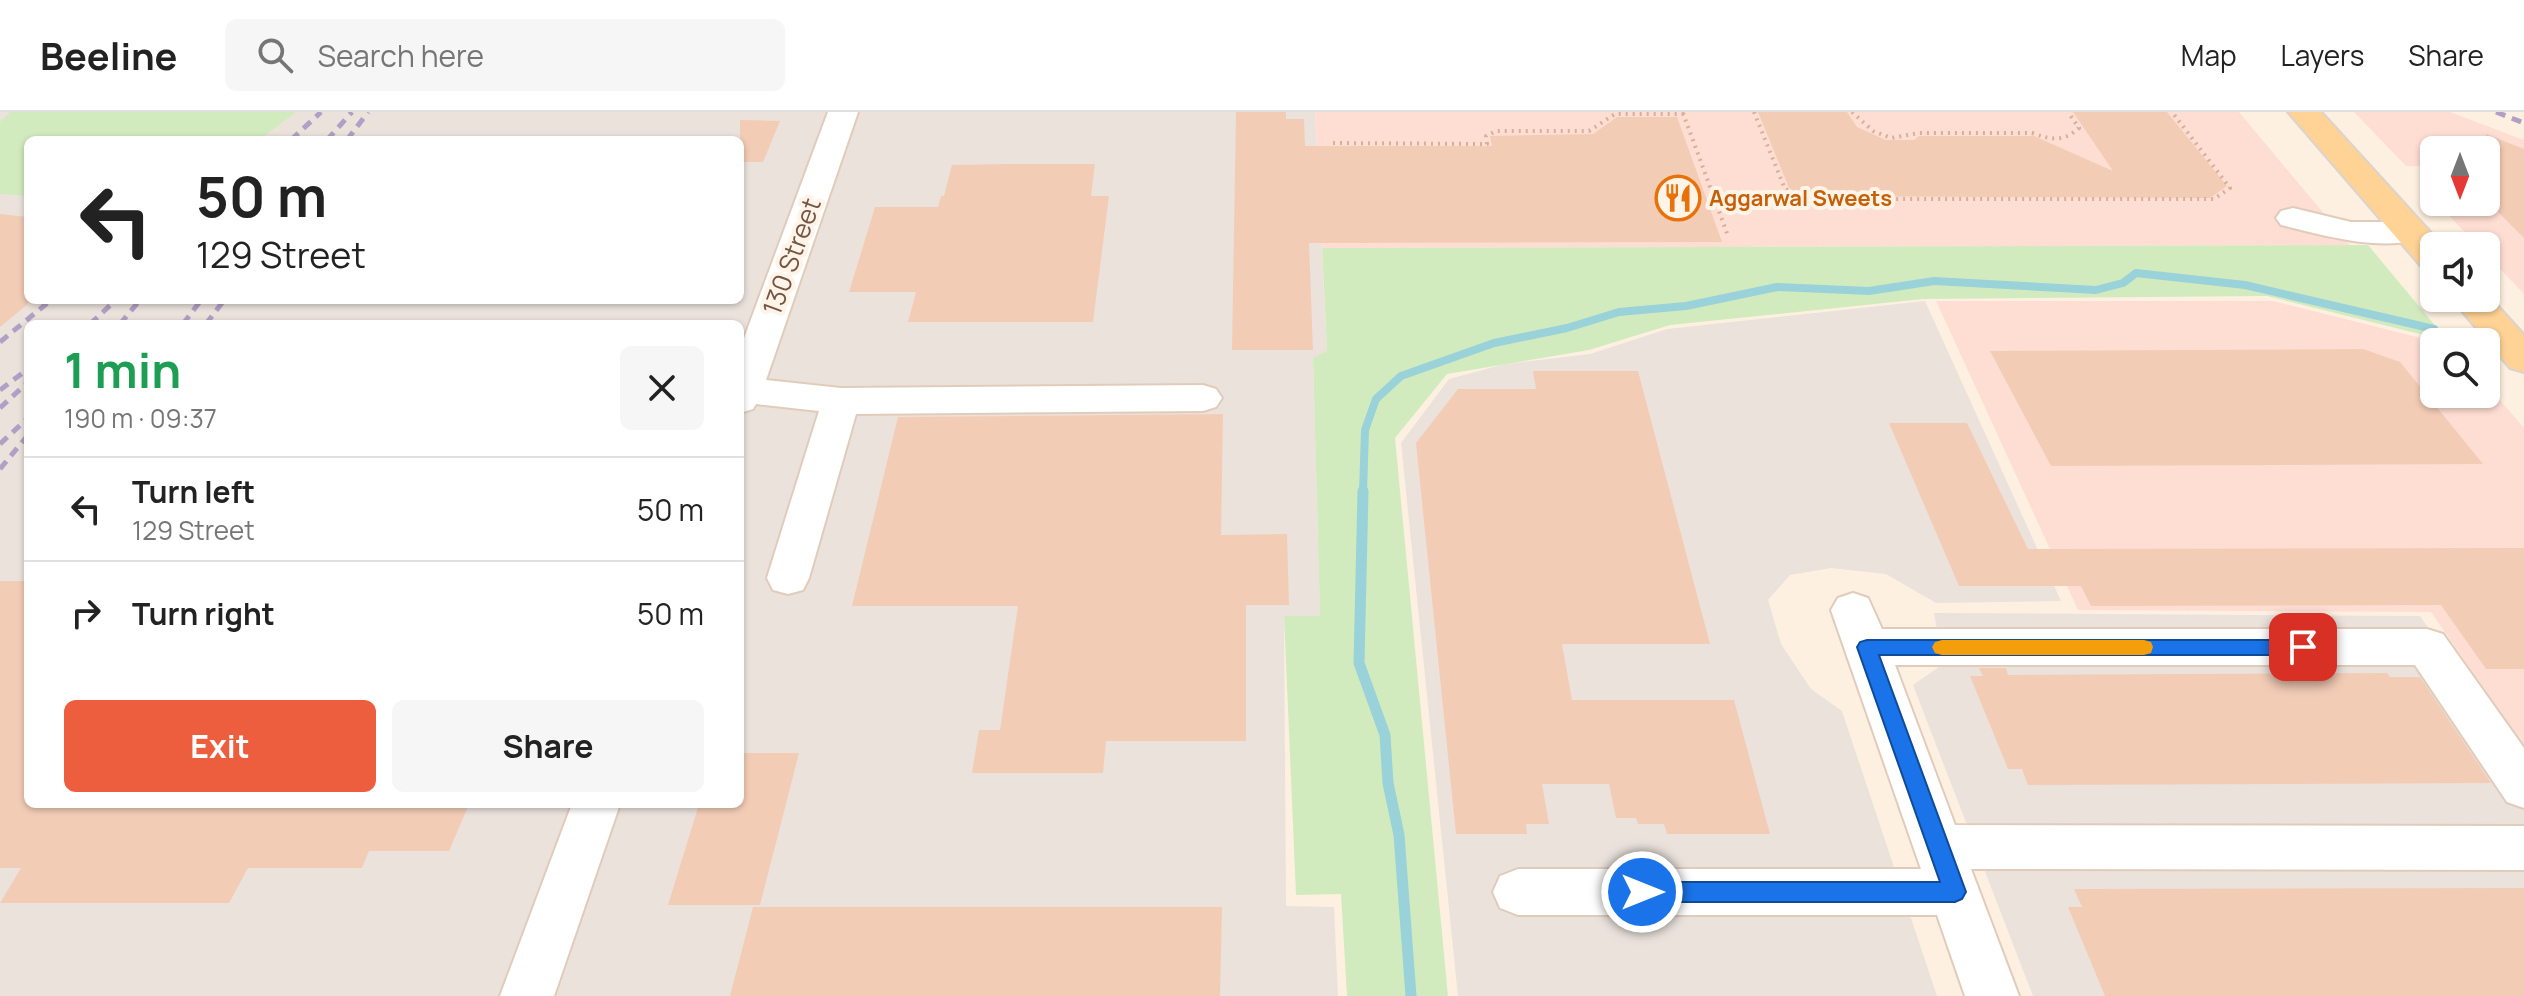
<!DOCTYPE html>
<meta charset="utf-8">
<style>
:root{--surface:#fff;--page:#f6f6f6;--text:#222;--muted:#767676;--line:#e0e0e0;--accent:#ed5e3f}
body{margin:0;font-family:Manrope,sans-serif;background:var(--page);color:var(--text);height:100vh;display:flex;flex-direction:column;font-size:30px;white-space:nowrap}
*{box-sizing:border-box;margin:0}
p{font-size:26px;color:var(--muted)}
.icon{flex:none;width:44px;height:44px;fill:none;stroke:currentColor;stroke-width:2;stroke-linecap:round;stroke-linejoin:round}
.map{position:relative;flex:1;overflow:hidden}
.panel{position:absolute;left:24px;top:208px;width:720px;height:488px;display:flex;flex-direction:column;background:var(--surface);border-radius:12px;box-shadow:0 2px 6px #0004}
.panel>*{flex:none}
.top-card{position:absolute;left:24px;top:24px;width:720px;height:168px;border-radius:12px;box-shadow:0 2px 6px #0004;background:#fff;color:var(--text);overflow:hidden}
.needle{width:52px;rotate:180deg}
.buttons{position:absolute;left:2420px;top:24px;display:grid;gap:16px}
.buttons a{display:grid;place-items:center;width:80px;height:80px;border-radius:12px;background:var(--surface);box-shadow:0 2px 6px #0004;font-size:40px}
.pin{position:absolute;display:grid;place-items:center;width:68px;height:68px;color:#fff;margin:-34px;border-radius:16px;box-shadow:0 4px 12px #0006}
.me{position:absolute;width:88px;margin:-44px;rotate:90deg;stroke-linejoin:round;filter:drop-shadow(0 0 6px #0008)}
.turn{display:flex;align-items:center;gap:28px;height:168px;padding:0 40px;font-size:36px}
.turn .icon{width:104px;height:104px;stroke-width:2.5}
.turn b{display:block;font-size:56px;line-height:68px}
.round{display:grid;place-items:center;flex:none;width:84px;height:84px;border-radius:12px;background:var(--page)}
.head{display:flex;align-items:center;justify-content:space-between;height:136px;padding:0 40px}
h1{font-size:48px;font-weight:700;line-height:60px;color:#1e9e55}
.cta{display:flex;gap:16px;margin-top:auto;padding:16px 40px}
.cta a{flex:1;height:92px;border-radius:12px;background:var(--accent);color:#fff;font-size:32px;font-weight:700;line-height:92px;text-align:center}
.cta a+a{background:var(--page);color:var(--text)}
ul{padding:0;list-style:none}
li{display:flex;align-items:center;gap:24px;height:104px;padding:0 40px;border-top:2px solid var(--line)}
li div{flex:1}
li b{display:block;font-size:30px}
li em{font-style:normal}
header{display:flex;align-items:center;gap:48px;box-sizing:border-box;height:112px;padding:0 40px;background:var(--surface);border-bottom:2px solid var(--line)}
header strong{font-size:38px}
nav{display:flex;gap:44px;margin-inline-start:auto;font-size:28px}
.search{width:560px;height:72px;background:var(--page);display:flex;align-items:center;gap:20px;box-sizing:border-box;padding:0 28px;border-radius:12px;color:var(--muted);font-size:30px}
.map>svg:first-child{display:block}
.commercial{fill:#feded3}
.industrial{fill:#ebe2dc;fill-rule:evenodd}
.green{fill:#d2ebbe}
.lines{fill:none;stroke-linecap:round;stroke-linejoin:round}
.stream-far1{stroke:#9ad2d9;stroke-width:8}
.stream{stroke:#9ad2d9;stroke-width:11}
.building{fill:#f3ccb6}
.minor-casing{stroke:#e1ccbb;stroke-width:4}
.major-casing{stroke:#dbd3cf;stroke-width:4}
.path{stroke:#d8af9a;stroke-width:4;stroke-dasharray:2 5;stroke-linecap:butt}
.minor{fill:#fff;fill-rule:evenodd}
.major{fill:#ffd395;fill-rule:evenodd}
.rail{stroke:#b29fc6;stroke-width:5;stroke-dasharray:10 7;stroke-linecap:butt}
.route{fill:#1a73e8;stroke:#114b97;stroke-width:2}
.slow{fill:#f59e0b}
.labels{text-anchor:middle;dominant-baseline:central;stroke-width:8;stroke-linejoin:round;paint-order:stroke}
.far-food-label{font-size:22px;font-weight:bold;fill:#c56008;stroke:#fff4e7;text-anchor:start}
.street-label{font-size:26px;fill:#745546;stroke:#fff4e7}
</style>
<header>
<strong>Beeline</strong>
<div class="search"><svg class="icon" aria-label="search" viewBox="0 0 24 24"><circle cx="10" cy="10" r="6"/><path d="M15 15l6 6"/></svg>Search here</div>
<nav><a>Map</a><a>Layers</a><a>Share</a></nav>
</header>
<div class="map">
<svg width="2524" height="884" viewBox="0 0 2524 884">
<rect width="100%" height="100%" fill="#fdf0e0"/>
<path class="commercial" d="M1315,0H2239L2350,133L1322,136Z
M2354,0H2450L2524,28V56L2486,38H2434V55L2406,54Z
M2486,58L2524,59V182L2486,142V134H2478L2436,90H2486Z
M1936,189H2273L2437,230H2434V282H2486V272L2524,316V634L2431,500L2078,498Z"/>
<path class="industrial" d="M0,0H1315L1327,240L1313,246L1320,505H1284L1286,794L1334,795L1338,884H0ZM28,28H740V188H28ZM28,212H740V692H28Z
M1925,189L2061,489L1936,491L1886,462L1831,456L1790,463L1768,488L1781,532L1811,577L1842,599L1937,884H1458L1401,331L1449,267L1505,252L1590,242L1667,217Z
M1934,501L2420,504L2524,653V884H2033L1913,573L1943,552Z"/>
<path class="green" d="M10,0H296L259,28H28V84L0,82V10Z
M2368,133L2448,229L2267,184L1923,187L1670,213L1589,238L1447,262L1395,326L1448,884H1347L1341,782L1296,783L1284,504H1320L1313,246L1327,239L1322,136Z"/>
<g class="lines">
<path class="stream-far1" d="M1363,381L1365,318L1376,287L1401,264L1494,231L1567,216L1619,200L1686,194L1777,175L1869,179L1934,169L2096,178L2123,171L2136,161L2245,173L2434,217"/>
<path class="stream" d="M1363,379L1359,551L1385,623L1388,671L1399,723L1411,884"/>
</g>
<path class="building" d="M1236,0H1286V7H1304L1305,34H1492L1490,24L1593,22L1617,5H1677L1722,130L1309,131L1313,238H1232Z
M1758,0H1847L1857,15L1886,28H1914L1919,24H2034L2113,59L2073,0H2167L2227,74L2210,86L1807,84L1789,76Z
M740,8L780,9L763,50H740Z
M2486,22L2524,37V126L2486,88Z
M1008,52H1095L1091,84H1109L1093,210H908L916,180H849L875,95H938L941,84H944L952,53Z
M0,102L28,105V192L0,215Z
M2363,237L2400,250L2483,352L2051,354L1990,239Z
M1533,259H1638L1710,532H1562L1572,588H1734L1770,722H1667L1664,712H1638L1636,706H1616L1609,672H1542L1549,712H1526L1527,722H1456L1416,331L1458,277H1536Z
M1223,302L1221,423L1287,422L1289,493H1246V629H1106L1103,661H972L979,618H1000L1018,494H852L898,305Z
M1889,311H1967L2028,437L2524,436V557H2486L2441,493L2091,494L2081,474H1959Z
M0,469H28V692H469L449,739H369L362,756H248L229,791H0L21,756H0Z
M1979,556H2006L2008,563L2387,561L2390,565H2420L2491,671L2028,673L2022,657H2008L1970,564H1983Z
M740,641H799L760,793H668L699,692H740Z
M2524,776V884H2105L2068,795H2082L2074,777Z
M753,795H1222L1220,884H730Z"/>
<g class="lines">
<g class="minor-casing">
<path id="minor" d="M828,0H858L766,268L841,276L1203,273L1216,277L1222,286L1216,295L1203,299L856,302L809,466L803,478L788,482L773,478L767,466L819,299L756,292L753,297L740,301V237Z
M2293,96L2351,110H2410L2422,113L2427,120L2422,127C2375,139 2327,124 2281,113L2276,106L2281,99Z
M1853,481L1868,486L1882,517H2427L2443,522L2524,636V696L2507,690L2415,553H1895L1955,713L2524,714V758L1971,757L2019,884H1965L1937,803H1518L1500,796L1493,780L1500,764L1518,757H1921L1831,498L1838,486Z
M572,692H620L554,884H500Z"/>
</g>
<g class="major-casing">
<path id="major" d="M2288,0H2321L2443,134H2434V157L2421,154Z
M2486,181L2524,223V260L2510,256L2451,186H2486Z"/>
</g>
<path class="path" d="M1754,0L1785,77L1811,87H2214L2230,76L2172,0
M1852,0L1873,19L1891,26L1919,21H2032C2051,28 2064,30 2079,16L2068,0
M1683,1L1728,124
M1333,31L1487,32L1486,24L1496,19H1589L1615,2H1684"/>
<use href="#minor" class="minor"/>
<use href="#major" class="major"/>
<path class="rail" d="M2496,0L2524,11
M291,28L321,0
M327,28L352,0
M347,28L368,0
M90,212L116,188
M120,212L140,188
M183,212L201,188
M206,212L224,188
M0,230L51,188
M0,278L28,257
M0,296L28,270
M0,332L28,306
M0,357L28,323"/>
</g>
<path class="route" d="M1867,528H2303L2310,530L2313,535L2310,541L2303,543H1879L1966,780L1962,787L1955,790H1642L1634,787L1631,780L1634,772L1642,770H1940L1857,535L1860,530Z"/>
<path class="slow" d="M1942,528H2144L2151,530L2153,535L2151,541L2144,543H1942L1935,541L1932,535L1935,530Z"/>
<defs>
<g id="restaurant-ring" transform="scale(2.3)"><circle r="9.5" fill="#fff4e7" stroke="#e8710a" stroke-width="1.5"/><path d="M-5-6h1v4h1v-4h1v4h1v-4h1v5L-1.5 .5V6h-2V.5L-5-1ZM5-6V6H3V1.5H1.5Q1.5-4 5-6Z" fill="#e8710a"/></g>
</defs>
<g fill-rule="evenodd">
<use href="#restaurant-ring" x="1678" y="86"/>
</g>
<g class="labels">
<g class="far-food-label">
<text x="1709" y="86">Aggarwal Sweets</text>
</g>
<g class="street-label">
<text transform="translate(791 144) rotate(-70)">130 Street</text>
</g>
</g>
</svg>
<div class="buttons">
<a><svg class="needle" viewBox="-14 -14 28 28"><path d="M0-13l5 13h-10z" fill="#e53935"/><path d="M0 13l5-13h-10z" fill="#767676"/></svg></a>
<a><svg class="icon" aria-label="sound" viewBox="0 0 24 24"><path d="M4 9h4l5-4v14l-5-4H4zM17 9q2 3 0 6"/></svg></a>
<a><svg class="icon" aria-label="search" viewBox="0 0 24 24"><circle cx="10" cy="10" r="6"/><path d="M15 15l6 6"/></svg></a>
</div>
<div class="pin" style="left:2303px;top:535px;background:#d93025"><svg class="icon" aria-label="arrive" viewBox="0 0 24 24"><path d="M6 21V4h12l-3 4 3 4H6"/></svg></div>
<svg class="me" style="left:1642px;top:780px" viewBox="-20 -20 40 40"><circle r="17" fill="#1a73e8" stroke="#fff" stroke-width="3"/><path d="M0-11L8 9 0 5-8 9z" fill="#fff"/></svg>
<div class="top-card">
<div class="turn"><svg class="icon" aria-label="left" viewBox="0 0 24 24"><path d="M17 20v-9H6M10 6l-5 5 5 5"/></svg><div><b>50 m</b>129 Street</div></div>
</div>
<section class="panel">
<div class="head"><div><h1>1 min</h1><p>190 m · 09:37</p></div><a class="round"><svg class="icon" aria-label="close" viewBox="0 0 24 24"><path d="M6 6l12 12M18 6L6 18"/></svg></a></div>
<ul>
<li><svg class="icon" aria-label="left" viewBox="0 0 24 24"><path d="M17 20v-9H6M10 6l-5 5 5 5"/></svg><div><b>Turn left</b><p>129 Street</p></div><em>50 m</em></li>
<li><svg class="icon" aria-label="right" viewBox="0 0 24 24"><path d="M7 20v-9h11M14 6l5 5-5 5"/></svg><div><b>Turn right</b></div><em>50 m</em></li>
</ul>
<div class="cta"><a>Exit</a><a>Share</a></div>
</section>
</div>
